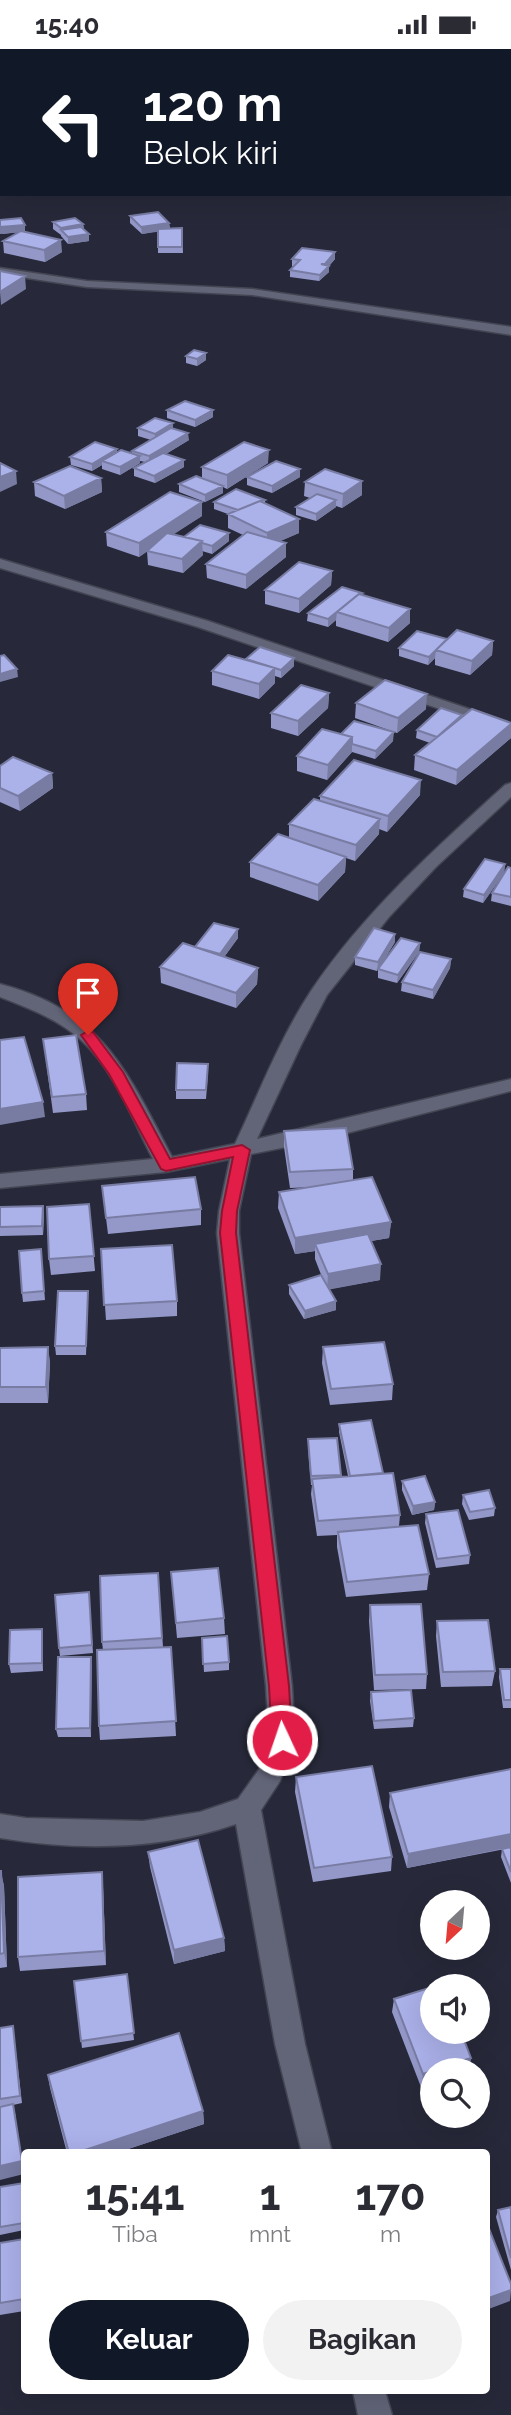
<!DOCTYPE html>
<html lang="id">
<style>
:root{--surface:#fff;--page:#f2f2f3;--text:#2b2b33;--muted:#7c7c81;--accent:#111827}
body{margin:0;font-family:Raleway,sans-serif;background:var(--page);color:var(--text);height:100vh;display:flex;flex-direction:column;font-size:26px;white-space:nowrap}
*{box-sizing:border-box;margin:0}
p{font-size:23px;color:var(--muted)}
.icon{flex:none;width:38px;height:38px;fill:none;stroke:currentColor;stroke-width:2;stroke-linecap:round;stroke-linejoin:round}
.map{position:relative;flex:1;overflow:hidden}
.details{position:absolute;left:21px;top:2100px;width:469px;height:245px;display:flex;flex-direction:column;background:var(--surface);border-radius:7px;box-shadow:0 7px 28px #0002}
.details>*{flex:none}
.guide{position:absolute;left:0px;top:0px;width:511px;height:147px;box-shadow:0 7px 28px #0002;background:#111827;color:#fff;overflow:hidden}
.needle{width:46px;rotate:206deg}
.buttons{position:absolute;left:420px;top:1841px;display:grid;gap:14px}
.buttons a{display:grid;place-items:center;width:70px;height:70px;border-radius:50%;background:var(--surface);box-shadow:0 7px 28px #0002;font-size:35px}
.pin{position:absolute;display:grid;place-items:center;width:60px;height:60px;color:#fff;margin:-72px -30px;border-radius:50% 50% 50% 0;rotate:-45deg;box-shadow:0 0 7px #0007}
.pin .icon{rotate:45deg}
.me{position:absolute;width:77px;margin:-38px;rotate:357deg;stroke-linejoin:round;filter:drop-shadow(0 0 5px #0008)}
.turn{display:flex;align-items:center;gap:24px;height:147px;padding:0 28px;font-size:32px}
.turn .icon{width:91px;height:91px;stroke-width:2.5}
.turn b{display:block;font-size:49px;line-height:60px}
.eta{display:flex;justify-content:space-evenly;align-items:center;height:119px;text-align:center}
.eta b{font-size:42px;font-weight:700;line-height:49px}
.cta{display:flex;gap:14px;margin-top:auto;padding:14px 28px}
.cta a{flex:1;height:80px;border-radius:42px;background:var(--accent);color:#fff;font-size:28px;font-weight:700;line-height:80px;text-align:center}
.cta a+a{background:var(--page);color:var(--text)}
.status{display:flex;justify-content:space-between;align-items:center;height:49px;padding:0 35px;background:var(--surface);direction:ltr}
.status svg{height:19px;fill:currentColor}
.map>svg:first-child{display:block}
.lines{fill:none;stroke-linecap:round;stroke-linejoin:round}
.street-casing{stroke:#434553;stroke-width:3}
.secondary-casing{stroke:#434553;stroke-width:3}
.street{fill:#626478;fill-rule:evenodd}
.secondary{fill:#626478;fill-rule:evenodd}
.wall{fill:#9398c8}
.shaded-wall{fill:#787ca3}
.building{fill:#abb1e9;stroke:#787ca3;stroke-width:2}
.route{fill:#e11d48;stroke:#92132f;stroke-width:2}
</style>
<div class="status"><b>15:40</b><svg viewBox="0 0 49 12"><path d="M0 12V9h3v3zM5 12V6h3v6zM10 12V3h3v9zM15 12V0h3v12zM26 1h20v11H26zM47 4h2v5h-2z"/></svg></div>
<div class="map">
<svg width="511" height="2366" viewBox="0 0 511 2366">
<rect width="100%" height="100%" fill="#27293a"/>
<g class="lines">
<g class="street-casing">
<path id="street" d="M115,0H125L114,2Z
M0,74H2V80H0Z
M0,219L87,232L252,240L511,278V286L252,246L87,238L0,225Z
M511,734V748L436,818L389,868L327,946L301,996L257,1090L511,1030V1042L316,1092L251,1105L239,1162V1184L292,1637L295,1691L280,1732L261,1761L305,1995L332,2104H302L275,1995L236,1775C161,1801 78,1802 0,1789V1765L26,1769L143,1772L200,1763L238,1750L260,1719L269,1691L266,1637L217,1184L219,1162L230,1110L166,1123L0,1139V1125L153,1110C132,1070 115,1022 81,991C58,970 28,959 0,948V935C103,962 127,1022 172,1108L235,1095C259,1044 280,989 311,942C364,863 436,799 505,736Z
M353,2342H385L392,2366H358Z"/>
</g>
<g class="secondary-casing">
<path id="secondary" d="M0,510L208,572L511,674V684L198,578L0,519Z"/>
</g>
<use href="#street" class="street"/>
<use href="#secondary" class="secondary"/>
</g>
<path class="wall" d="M125,0H160L156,2H128Z
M244,0H284V1L249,2Z
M130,167L169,174L170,179H182L183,204H158V182L142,185L130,174Z
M53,173L83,175L84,180L89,185V192L68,195L61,187V186L53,180Z
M25,176V183L62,203L45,213L4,204L3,192L19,183L0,185Z
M292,210H335L329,217V223L319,232L290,228V221L294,218L292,217Z
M206,304V311L197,317L186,314V307Z
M167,361L213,368L195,378L167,369Z
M173,374V379L189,391L166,405L184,411V418L155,434L134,427V419L145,413L140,412V414L120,426L102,420V416L92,422L71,416L70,408L117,400V403L132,404V402L151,391L138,387V379Z
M268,414L227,440L223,438V444L205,453L179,443V435L202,429V418Z
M300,420V428L272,444L247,436V428Z
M101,429L102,443L65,460L35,447L34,433Z
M362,432V446L342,459L336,457V458L316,472L296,466V458L310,449L304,447L305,433Z
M265,451V454L299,484L280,492L286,494V508L246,540L207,529L206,515L243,486L228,479V465L214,460V453Z
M202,467L173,485L184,488L229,484V492L212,505L202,502L203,506L183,524L148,516L147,502L139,508L107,497L106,483Z
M332,522L331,536L299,564L265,555V541Z
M361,546L410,560V574L388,593L336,577V571L328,578L307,572L308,564Z
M447,590L493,592L492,606L470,626L435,616V609L428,616L399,607V599Z
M294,617L281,629L275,627V634L259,650L212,636V622Z
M329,644L328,659L298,687L271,679V664Z
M356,654L426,660L397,684L355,669Z
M417,681L511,689L456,736L414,721L415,706L430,694L416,689Z
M341,685L393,692L375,710L352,703L327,731L297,722V707Z
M0,717L52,724L53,739L20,762L0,753Z
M420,746L387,783L379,780V785L355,812L346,809L345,823L318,852L250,828V813L289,789V775L320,752V747Z
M505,815L504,824L483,854L463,848L464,840Z
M511,819V857L491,852L492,844Z
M238,880V889L224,908L258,919L257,935L236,959L161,934L160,918L195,898Z
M395,893L379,919L420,894L419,903L397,934L378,929V920L377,922L355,916V908Z
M451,910L450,919L433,950L401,942L402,933Z
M43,990L86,1045L87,1061L53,1064Z
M208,1024L206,1050H176V1041Z
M284,1082L353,1120V1131L391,1173L389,1189L371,1192L380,1231L329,1240L336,1261L304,1270L289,1245V1236L322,1228L315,1210V1202L295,1205L278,1159L279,1143L314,1138L290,1139L284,1098Z
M102,1137L201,1160V1176L108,1185Z
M89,1155L95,1222L51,1226L49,1210Z
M43,1157L44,1166L43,1186L0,1187V1158Z
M41,1200L45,1251L23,1253L22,1244Z
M101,1200L177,1252V1267L106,1271Z
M88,1250L86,1306H56L55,1297Z
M48,1298L50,1314L48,1354H0V1299Z
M323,1298L393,1335L392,1351L330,1356L322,1314Z
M339,1375L383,1425L400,1466L399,1477L429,1525L427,1541L346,1548L337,1498V1486L317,1487L311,1445L312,1436H311L308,1399V1390L341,1426V1428L348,1427L339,1383Z
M402,1432L435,1453L434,1461L412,1466L402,1441Z
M463,1446L495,1459L494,1467L469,1471L462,1455Z
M426,1465L470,1506L469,1515L436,1519L425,1474Z
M171,1523L224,1569L225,1585L177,1589Z
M158,1524L163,1598H171L176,1687L100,1691L99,1677L103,1601L102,1593Z
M89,1543L93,1604L60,1607L59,1599Z
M370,1556L427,1625L426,1640L374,1641L369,1572Z
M437,1572L495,1622L492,1637L441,1638L436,1587Z
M42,1580L43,1588V1622L11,1624L9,1615Z
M202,1589L229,1613V1621L204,1623Z
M91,1608V1688H58L56,1680Z
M500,1620H511V1659H503L499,1628Z
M371,1643L414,1669L413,1678L374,1680L370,1652Z
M511,1720V1834L501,1808L502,1800H505L407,1819L389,1758L390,1744Z
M296,1728L392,1808L391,1822L313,1833L295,1743Z
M148,1803L224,1889L225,1902L174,1915L150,1818Z
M0,1822L4,1837L7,1918L0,1919Z
M102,1823L103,1838L106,1916L20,1922L18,1908Z
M127,1925L134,1991L82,1999L74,1932Z
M394,1950L471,2009L469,2021H432L421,2038L392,1963Z
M13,1977L22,2054L13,2056L16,2068L0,2058V1979Z
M48,2026L203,2062L204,2075L116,2104H67L50,2039Z
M24,2134V2181L0,2186V2138Z
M511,2158V2221L496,2168L498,2161Z
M24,2190V2262L0,2266V2194Z"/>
<path class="shaded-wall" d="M87,0H100V1L87,2Z
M143,0H160L156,2H144Z
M268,0H284V1L264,2Z
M169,174L170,181L142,185L141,178Z
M83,175L84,181H61V186V179Z
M25,176V183L0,185V178Z
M89,185V192L68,195V188Z
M61,191L62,203L45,213L44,201Z
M335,203V210L329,217V223L319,232L321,215Z
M25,227L26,240L1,256L0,243Z
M206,304V311L197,317V310Z
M213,361V368L195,378V371Z
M173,374V381L155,392V385Z
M188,384L189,391L149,415V407Z
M117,400V407L102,412V416L92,422V415Z
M269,401L268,414L227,440V426Z
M140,407V414L120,426V418Z
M184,411V418L155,434L154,427Z
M300,420V428L272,444V437Z
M16,422L17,435L0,443V428Z
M101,429L102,443L65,460L64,447Z
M362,432V446L342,459L343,445Z
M223,437V444L205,453V446Z
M336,451V458L316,472V465Z
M202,453V467L139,508V494Z
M299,470V484L267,498V484Z
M229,484V492L212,505V497Z
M202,492L203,506L183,524L182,510Z
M286,494V508L246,540V526Z
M332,522L331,536L299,564V550Z
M410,560V574L388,593L389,579Z
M337,563L336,571L328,578V570Z
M493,592L492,606L470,626L472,612Z
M436,601L435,609L428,616L429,608Z
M294,609V617L281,629V621Z
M275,619V634L259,650V635Z
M17,620L18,628L0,633V625Z
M329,644L328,659L298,687V672Z
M427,645L426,660L397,684L398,669Z
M511,675V689L456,736L457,721Z
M394,683L393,692L375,710L376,702Z
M352,688V703L327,731L328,716Z
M52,724L53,739L20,762L18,747Z
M421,731L420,746L387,783L388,767Z
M380,770L379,785L355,812L356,796Z
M346,808L345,823L318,852V836Z
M505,815L504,824L483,854L484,846Z
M238,880V889L220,914V905Z
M395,885V893L377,922L378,913Z
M420,894L419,903L397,934L398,926Z
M451,910L450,919L433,950V941Z
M258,919L257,935L236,959V944Z
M43,1053L45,1068L0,1076V1060Z
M43,1157L44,1166L43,1186L42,1177Z
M391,1173L389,1189L318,1201L315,1195V1202L295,1205V1189Z
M381,1215L380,1231L327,1241L328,1225Z
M336,1252V1261L304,1270L305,1262Z
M48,1298L50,1314L48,1354L46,1338Z
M435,1453L434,1461L412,1466L413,1457Z
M42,1580L43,1588V1622L42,1614Z
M91,1608L92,1616L91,1688L90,1679Z
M511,1785V1798L407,1819L408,1805Z
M1,1822L4,1837L7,1918L4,1904Z
M102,1823L103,1838L106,1916L104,1902Z
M224,1889L225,1902L174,1915V1901Z
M471,2009L469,2021H435Z
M432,2022V2035L421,2038L423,2025Z
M13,2055L24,2125L0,2131V2117Z
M203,2062L204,2075L116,2104H76Z
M511,2241L510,2252L486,2261V2250Z"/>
<path class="building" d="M158,163L169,174L141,178L130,167Z
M21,169L25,176L0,178V171Z
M75,169L83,175L61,179L53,173Z
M81,178L89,185L68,188L61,181Z
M182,179V198H158V180Z
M21,182L61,191L44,201L3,192Z
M302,199L335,203L325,215H321L329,217L320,226L290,221L300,211L292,210Z
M0,222L25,227L0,243Z
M194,301L206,304L197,310L186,307Z
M185,352L213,361L195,371L167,361Z
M155,369L173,374L155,385L138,379Z
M171,379L188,384L149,407L132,402Z
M95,393L117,400L92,415L70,408Z
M244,393L269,401L227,426L202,418Z
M121,401L140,407L120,418L102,412Z
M163,404L184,411L154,427L134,419Z
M276,412L300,420L272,437L247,428Z
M0,414L16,422L0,428Z
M70,417L101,429L64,447L34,433Z
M325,420L362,432L343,445L305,433Z
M196,427L223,437L205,446L179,435Z
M236,440L265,451L262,452H260L238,461L214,453Z
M170,443L202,453L139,494L106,483Z
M317,445L336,451L316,465L296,458Z
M260,452L299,470L267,484L228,465Z
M200,476L229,484L212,497L202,494V492L184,488Z
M247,483L286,494L246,526L206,515Z
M167,484L202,492L182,510L147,502Z
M299,513L332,522L299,550L265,541Z
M342,538L362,544L359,545L328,570L308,564Z
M359,545L410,560L389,579L337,563Z
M457,581L493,592L472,612L436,601Z
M417,582L447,590L429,608L399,599Z
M260,598L294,609L281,621L246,610Z
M4,606L17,620L0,625V607Z
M228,606L275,619L259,635L212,622Z
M385,631L427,645L398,669L356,654Z
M301,636L329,644L298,672L271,664Z
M441,659L462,666L437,688L417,681Z
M472,660L511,674V675L457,721L415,706Z
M354,672L394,683L376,702L352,695V688L341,685Z
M322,680L352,688L328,716L297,707Z
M13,708L52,724L18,747L0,739V717Z
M354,711L421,731L388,767L320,747Z
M314,750L380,770L356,796L289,775Z
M278,785L346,808L318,836L250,813Z
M485,810L505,815L484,846L464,840Z
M508,818L511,819V848L492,844Z
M214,874L238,880L220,905L195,898Z
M374,879L395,885L378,913L355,908Z
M401,889L420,894L398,926L378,920Z
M183,894L258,919L236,944L160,918Z
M420,903L451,910L433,941L402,933Z
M76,986L86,1045L52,1048L43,990Z
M24,988L43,1053L0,1060V991Z
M177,1014L208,1015L206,1041H176Z
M346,1079L353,1120L290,1123L284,1082Z
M195,1128L201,1160L106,1169L102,1137Z
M372,1128L391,1173L295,1189L279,1143Z
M89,1155L94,1207L49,1210L47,1158Z
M43,1157L42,1177L0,1178V1158Z
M368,1185L381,1215L328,1225L315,1195Z
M172,1196L177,1252L104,1256L101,1200Z
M41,1200L44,1242L22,1244L19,1202Z
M321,1226L336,1252L305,1262L289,1236Z
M58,1242H88L86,1297H55Z
M384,1293L393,1335L331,1340L323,1298Z
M48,1298L46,1338H0V1299Z
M371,1371L383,1424L350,1427L339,1375Z
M337,1389L341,1426L311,1427L308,1390Z
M393,1424L400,1466L318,1472L312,1430Z
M425,1427L435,1453L413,1457L402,1432Z
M489,1441L495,1459L470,1463L463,1446Z
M458,1461L470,1506L437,1510L426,1465Z
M418,1476L429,1525L347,1533L338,1483Z
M218,1519L224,1569L176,1574L171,1523Z
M158,1524L162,1589L102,1593L100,1527Z
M89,1543L92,1596L59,1599L55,1546Z
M421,1555L427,1625L375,1626L370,1556Z
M488,1571L495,1622L443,1623L437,1572Z
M42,1580V1614L9,1615L10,1581Z
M227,1587L229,1613L203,1615L202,1589Z
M171,1598L176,1672L99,1677L97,1601Z
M58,1608H91L90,1679L56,1680Z
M500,1620H511V1651H504Z
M411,1641L414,1669L374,1672L371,1643Z
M372,1717L392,1808L314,1819L296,1728Z
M511,1720V1785L408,1805L390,1744Z
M198,1791L224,1889L174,1901L148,1803Z
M511,1798V1823L502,1800Z
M0,1822H1L4,1904L0,1905Z
M102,1823L104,1902L18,1908V1828Z
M127,1925L134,1984L81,1992L74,1932Z
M432,1938V1983H461L471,2009L432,2021V2022L423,2025L394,1950Z
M13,1977L20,2047L0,2050V1979Z
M179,1984L203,2062L76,2104H69L48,2026Z
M13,2055L22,2112L0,2117V2058Z
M24,2134V2174L0,2178V2138Z
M511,2158V2209L498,2161Z
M486,2172L511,2235V2241L486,2250Z
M24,2190V2250L0,2254V2194Z"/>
<path class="route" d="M88,982L93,983L123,1023L170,1110L242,1096L250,1101L237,1162L236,1184L289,1637L292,1691L289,1698L282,1700L275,1698L272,1691L269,1637L220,1184L222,1162L233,1108L166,1122L161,1120L109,1025L81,986Z"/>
</svg>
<div class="buttons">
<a><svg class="needle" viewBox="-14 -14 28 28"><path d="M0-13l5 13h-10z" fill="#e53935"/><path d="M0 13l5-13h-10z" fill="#7c7c81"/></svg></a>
<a><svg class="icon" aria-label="sound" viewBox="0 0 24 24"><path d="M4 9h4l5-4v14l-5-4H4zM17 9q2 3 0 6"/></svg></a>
<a><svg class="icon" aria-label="search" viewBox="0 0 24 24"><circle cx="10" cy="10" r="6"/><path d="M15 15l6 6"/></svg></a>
</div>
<div class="pin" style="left:88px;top:986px;background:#d93025"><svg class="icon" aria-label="arrive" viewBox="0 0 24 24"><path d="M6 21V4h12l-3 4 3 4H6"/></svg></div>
<svg class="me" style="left:282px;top:1691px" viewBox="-20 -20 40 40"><circle r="17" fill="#e11d48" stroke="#fff" stroke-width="3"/><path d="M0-11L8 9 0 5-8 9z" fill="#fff"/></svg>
<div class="guide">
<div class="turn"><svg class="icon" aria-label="left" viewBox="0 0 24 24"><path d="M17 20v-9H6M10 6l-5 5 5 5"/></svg><div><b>120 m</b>Belok kiri</div></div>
</div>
<section class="details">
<div class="eta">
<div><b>15:41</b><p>Tiba</p></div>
<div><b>1</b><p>mnt</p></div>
<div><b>170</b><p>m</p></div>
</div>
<div class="cta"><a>Keluar</a><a>Bagikan</a></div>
</section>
</div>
